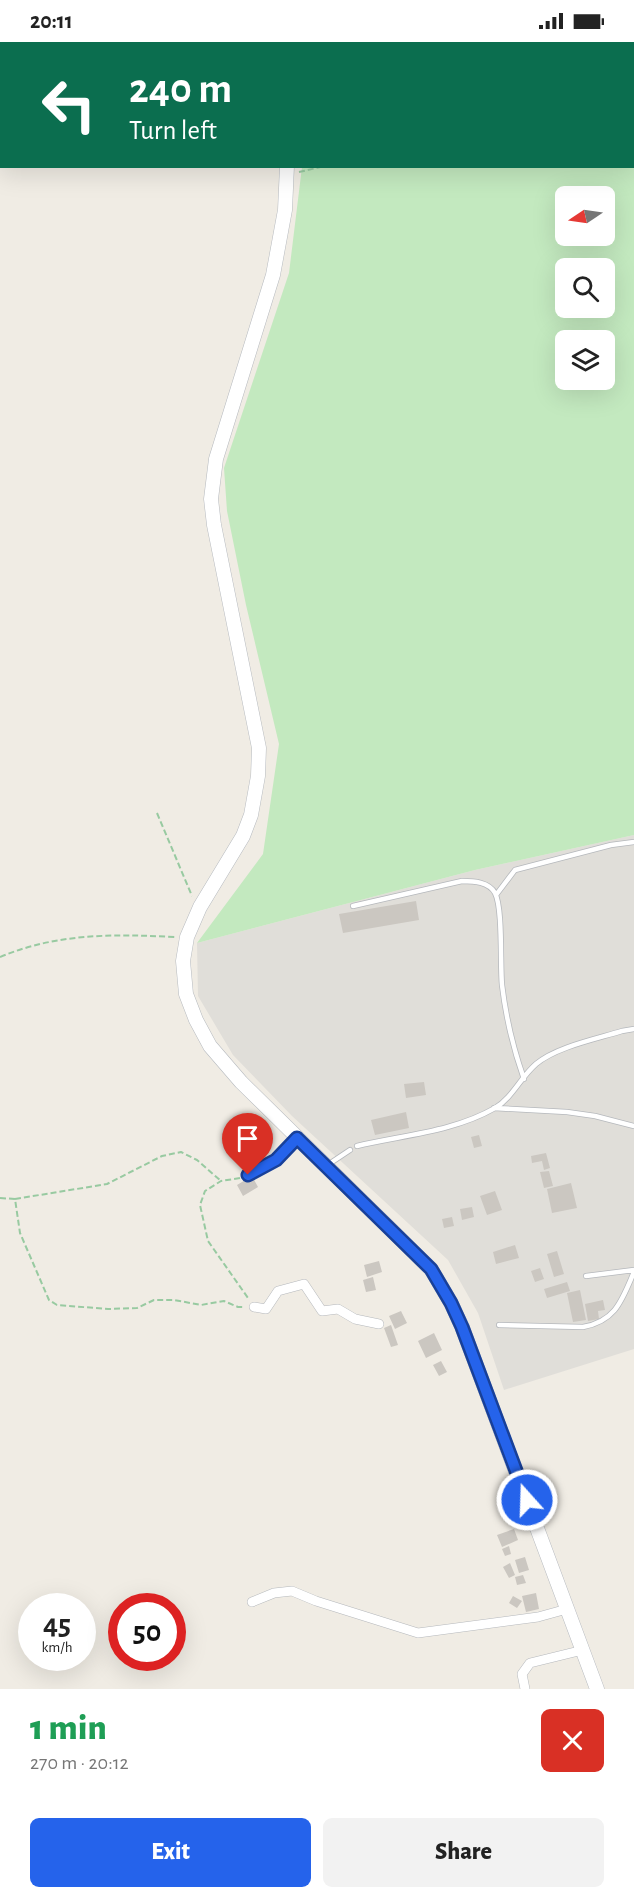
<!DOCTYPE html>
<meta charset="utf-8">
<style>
:root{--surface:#fff;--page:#f2f2f2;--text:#222;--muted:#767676;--accent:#2563eb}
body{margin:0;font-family:"Alegreya Sans",sans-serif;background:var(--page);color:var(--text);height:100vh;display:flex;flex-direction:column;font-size:22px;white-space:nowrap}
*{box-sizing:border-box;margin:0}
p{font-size:20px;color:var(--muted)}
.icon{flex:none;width:33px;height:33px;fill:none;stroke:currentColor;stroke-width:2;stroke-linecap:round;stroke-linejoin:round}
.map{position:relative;height:1647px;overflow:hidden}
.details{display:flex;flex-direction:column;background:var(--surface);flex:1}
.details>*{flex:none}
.guide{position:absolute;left:0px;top:0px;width:634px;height:126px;box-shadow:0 6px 24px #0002;background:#0b6e4f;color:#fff;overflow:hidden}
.needle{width:39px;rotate:257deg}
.controls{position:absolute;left:555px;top:144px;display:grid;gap:12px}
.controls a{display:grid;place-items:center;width:60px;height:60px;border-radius:9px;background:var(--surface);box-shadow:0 6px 24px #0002;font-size:30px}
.speed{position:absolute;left:18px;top:1551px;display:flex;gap:12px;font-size:30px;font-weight:700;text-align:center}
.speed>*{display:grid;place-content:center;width:78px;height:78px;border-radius:50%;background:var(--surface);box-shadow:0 6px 24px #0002;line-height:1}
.speed small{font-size:15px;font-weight:400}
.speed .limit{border:9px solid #d22;background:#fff;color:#111}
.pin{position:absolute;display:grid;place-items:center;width:51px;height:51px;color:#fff;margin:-62px -26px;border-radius:50% 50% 50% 0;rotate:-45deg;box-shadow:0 0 6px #0007}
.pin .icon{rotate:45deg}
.me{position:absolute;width:66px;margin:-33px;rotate:340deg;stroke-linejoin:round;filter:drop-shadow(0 0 4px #0008)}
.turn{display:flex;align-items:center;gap:21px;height:126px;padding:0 30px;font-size:27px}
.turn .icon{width:78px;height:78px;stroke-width:2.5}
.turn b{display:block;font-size:42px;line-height:51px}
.round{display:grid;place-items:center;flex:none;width:63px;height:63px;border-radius:9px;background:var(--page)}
.overview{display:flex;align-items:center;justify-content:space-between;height:102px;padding:0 30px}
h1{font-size:36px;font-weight:800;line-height:45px;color:#1e9e55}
.action{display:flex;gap:12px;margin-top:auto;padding:12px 30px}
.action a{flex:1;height:69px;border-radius:9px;background:var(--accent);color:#fff;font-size:24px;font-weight:800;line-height:69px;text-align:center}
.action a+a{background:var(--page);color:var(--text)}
.status{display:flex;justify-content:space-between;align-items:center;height:42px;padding:0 30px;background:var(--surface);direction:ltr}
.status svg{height:16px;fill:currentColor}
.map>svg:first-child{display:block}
.industrial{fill:#e0ded9}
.green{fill:#c3e9bf;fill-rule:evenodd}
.building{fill:#cbc7c1}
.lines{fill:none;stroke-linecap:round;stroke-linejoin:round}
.service-casing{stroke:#b5b8bc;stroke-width:6}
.minor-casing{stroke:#b5b8bc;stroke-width:10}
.secondary-casing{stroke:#b6babf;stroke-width:15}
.path{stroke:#98caa1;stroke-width:2;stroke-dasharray:6 3;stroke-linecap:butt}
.service{stroke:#fff;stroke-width:4.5}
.minor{stroke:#fff;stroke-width:9}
.secondary{stroke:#fff;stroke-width:14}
.route-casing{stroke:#184099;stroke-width:15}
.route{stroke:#2563eb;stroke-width:10}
</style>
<div class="status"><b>20:11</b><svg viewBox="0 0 49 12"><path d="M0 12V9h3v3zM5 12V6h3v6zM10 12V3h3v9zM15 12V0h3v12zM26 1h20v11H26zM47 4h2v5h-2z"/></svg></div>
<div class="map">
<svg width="634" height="1647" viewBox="0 0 634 1647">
<rect width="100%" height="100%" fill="#f0ece4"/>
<path class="industrial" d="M634,793V1307L504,1348L478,1271L448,1218L292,1074L233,1013L198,954L197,901L475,828Z"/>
<path class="green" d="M230,0H634V793L475,828L197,901L263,812L279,702L246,563L227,469L224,426L289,231L302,125L633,124V2ZM566,154H604V194H566ZM604,226V266H566V226ZM604,298V338H566V298Z"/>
<path class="building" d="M416,859L419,878L343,891L339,872Z
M424,1040L426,1053L406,1056L404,1042Z
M406,1070L409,1086L375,1093L371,1078Z
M479,1093L482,1104L474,1106L471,1095Z
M546,1111L550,1126L544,1128L542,1119L532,1121L531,1114Z
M549,1129L553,1144L544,1146L540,1130Z
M252,1134L258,1145L243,1154L237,1143Z
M571,1141L577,1166L552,1171L547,1147Z
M495,1149L502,1168L487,1173L480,1154Z
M472,1165L474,1175L462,1178L460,1167Z
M452,1175L454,1184L444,1186L442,1177Z
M515,1203L519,1216L496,1222L493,1210Z
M557,1209L564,1232L554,1235L547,1212Z
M379,1219L382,1230L367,1235L364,1223Z
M540,1226L544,1237L535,1240L531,1229Z
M373,1235L376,1248L366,1250L363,1238Z
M567,1240L570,1249L547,1256L544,1247Z
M580,1248L586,1278L573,1280L567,1251Z
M603,1258L605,1268L598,1269L599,1277L588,1279L585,1262Z
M401,1269L407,1281L395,1287L389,1274Z
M391,1283L398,1303L391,1305L384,1286Z
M434,1291L442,1308L426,1316L418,1299Z
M441,1319L447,1330L439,1334L433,1323Z
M514,1487L518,1498L502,1505L497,1493Z
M509,1504L511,1512L505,1514L502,1507Z
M525,1515L529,1528L519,1531L515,1518Z
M510,1521L515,1533L509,1536L503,1525Z
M523,1533L526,1541L517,1543L515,1535Z
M536,1551L539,1567L526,1570L522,1554Z
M513,1554L522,1559L517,1566L509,1561Z"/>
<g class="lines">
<g class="service-casing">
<path id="service" d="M496,853L515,828L611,803L634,800
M353,864L462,839C474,839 489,840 495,851C503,866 500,923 502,943C506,976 513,1006 524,1037
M494,1066L567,1070L595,1074L634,1084
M357,1104C403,1093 453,1090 495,1066C513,1055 520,1036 536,1022C556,1005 596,997 622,989L634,987
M329,1122L350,1108
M248,1133L276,1118L296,1097
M586,1234L634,1228
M499,1283L583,1285C616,1279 622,1258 634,1230"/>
</g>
<g class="minor-casing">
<path id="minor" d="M254,1265L266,1267L278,1249L304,1242L322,1269L338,1267L355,1277L379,1282
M252,1560L274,1551L292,1549L316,1559L418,1591L538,1575L567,1567
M525,1647L522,1632L530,1621L583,1608"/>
</g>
<g class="secondary-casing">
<path id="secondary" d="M211,0L213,2
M287,124L285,168L273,233L216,417L211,457L214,483L259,706L258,734L251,773L243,794L200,865L187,895L183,919L186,952L196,978L210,1004L241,1040L431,1227L451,1261L462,1285L597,1647"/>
</g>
<path class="path" d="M402,2V0
M299,130L325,124
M157,771L192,854
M0,915C58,891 113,892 175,895
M240,1136L221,1139L205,1149L200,1163L208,1199L248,1256
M0,1156L15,1157L20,1191L49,1258L57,1263L108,1267L137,1266L154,1258H174L201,1263L224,1259L238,1265H245
M15,1157L107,1142L162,1114L181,1110L197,1118L221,1139"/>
<use href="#service" class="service"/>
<use href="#minor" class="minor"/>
<use href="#secondary" class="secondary"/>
</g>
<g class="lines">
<g class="route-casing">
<path id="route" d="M248,1133L276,1118L297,1096L431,1227L451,1261L462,1285L527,1458"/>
</g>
<use href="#route" class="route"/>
</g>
</svg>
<div class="controls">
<a><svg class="needle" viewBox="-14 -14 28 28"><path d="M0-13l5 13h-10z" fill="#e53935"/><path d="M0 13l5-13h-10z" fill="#767676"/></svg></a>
<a><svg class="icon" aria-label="search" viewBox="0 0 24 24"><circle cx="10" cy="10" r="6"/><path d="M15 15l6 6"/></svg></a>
<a><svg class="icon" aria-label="layers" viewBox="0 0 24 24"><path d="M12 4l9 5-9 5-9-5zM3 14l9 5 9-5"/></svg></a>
</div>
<div class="speed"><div>45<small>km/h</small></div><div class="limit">50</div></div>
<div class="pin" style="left:248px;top:1133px;background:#d93025"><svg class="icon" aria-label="arrive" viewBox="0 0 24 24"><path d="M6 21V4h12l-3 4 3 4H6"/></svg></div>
<svg class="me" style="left:527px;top:1458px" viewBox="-20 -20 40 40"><circle r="17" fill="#2563eb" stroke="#fff" stroke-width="3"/><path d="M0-11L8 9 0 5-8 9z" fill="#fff"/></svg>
<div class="guide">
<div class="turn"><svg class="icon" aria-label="left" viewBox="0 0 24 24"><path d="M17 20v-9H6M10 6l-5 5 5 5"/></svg><div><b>240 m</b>Turn left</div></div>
</div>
</div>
<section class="details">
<div class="overview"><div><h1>1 min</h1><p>270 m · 20:12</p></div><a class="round" style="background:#d93025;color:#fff"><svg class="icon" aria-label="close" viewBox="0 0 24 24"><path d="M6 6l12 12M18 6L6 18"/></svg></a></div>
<div class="action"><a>Exit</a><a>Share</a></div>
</section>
